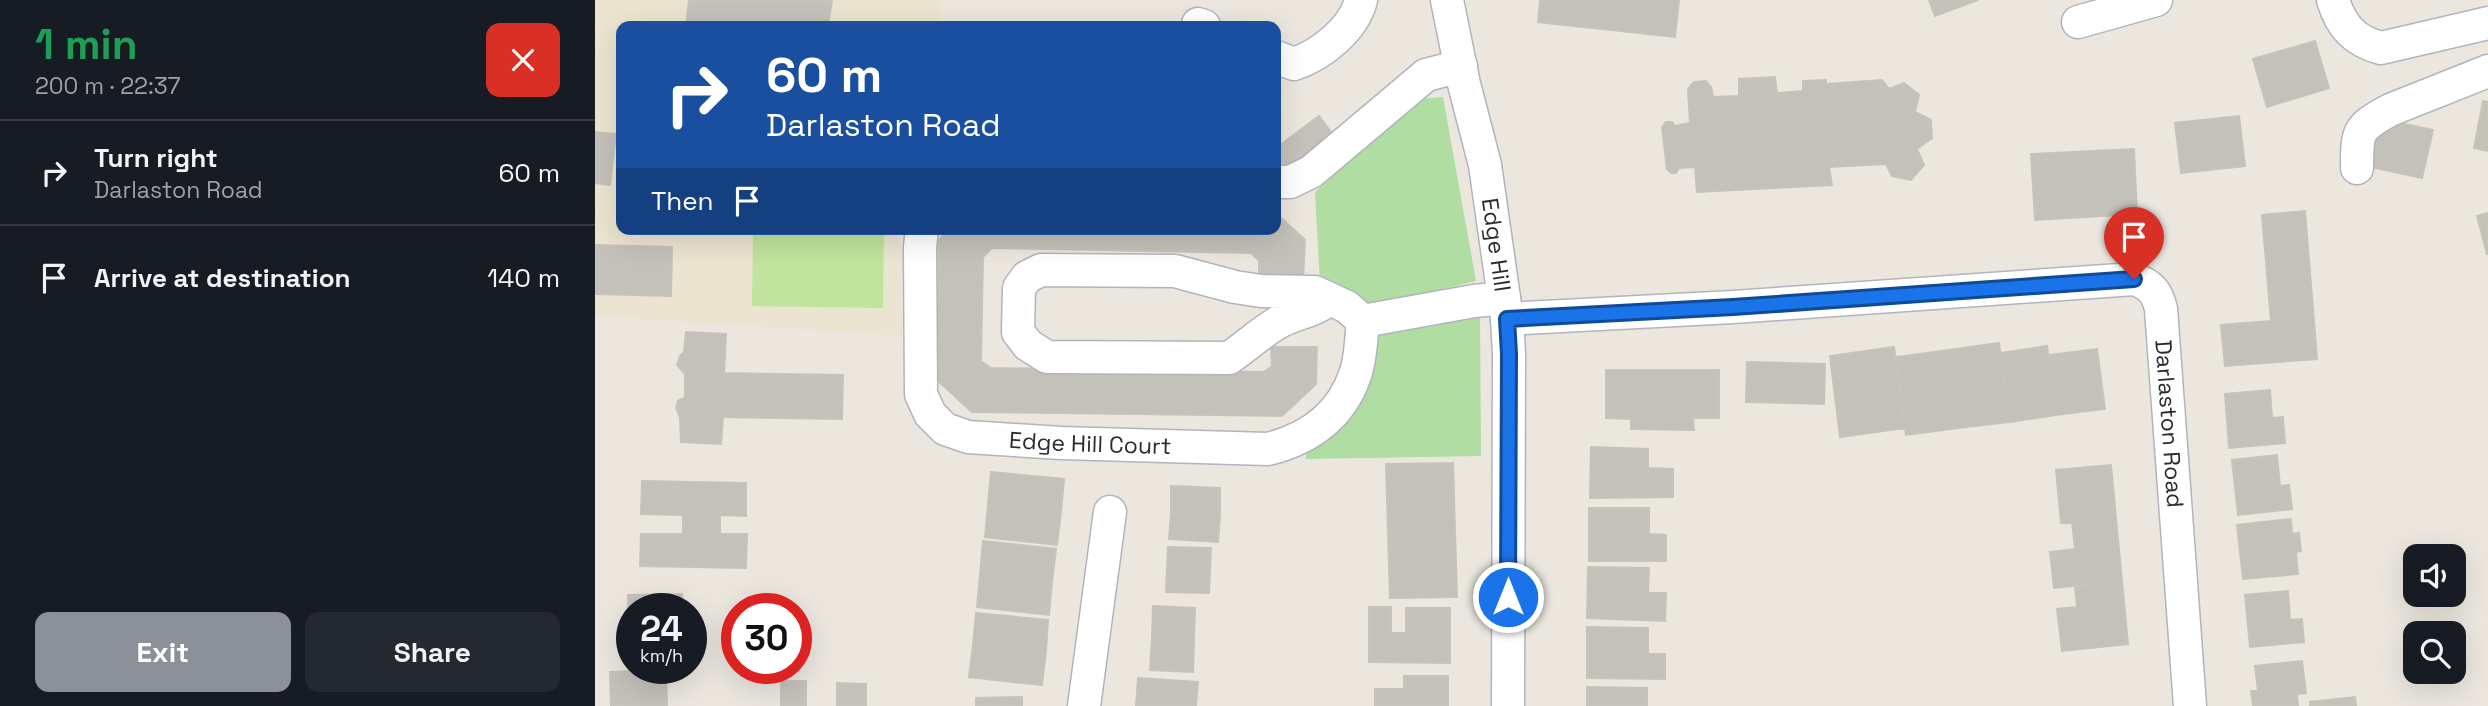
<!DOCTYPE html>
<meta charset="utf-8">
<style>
:root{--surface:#171b24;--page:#242831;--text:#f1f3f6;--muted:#9ea1a6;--line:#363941;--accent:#8c9099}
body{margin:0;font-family:"Space Grotesk",sans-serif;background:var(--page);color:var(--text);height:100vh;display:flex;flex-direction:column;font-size:26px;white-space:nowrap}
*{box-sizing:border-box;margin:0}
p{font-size:23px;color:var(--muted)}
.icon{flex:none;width:38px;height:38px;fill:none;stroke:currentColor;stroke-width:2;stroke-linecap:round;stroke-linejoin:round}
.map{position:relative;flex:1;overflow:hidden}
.panel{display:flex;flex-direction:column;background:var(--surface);width:595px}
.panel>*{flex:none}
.hud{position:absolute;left:21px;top:21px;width:665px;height:214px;border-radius:14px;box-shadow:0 7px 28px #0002;background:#1a4fa0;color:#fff;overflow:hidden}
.buttons{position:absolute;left:1808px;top:544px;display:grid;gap:14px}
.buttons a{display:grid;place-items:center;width:63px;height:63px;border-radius:14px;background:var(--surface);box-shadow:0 7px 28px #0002;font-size:35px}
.speed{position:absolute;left:21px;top:593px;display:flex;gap:14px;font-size:35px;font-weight:700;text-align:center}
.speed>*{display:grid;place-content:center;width:91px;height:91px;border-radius:50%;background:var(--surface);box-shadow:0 7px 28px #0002;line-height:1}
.speed small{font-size:18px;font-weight:400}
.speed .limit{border:10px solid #d22;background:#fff;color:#111}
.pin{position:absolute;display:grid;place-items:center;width:60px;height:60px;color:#fff;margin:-72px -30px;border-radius:50% 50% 50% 0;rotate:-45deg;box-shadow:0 0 7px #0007}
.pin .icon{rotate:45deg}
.me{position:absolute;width:77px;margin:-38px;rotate:0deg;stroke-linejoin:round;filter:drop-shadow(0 0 5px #0008)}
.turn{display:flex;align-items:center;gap:24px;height:147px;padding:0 35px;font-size:32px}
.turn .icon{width:91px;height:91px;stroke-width:2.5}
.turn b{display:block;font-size:49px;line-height:60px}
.then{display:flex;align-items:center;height:66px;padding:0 35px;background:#0003;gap:14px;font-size:26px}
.round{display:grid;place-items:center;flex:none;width:74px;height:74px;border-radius:14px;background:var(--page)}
.head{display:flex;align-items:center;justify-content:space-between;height:119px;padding:0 35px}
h1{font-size:42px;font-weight:700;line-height:52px;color:#1e9e55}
.action{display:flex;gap:14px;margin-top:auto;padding:14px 35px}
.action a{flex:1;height:80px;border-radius:14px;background:var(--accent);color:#fff;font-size:28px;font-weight:700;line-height:80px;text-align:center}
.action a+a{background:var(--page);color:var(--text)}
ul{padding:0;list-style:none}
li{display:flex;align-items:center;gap:21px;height:105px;padding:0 35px;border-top:2px solid var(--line)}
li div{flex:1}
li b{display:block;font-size:26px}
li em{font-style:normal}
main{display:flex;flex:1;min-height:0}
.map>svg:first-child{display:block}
.education{fill:#ebe4d0}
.green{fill:#b0dda1}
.pitch{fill:#c0e39d}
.building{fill:#c4c1ba;stroke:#c7c3b8;stroke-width:2}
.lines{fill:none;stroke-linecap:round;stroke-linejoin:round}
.minor-casing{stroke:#b2b4bd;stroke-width:35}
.minor{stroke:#fff;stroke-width:32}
.route-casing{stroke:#114b97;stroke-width:18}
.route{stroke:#1a73e8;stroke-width:12}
.labels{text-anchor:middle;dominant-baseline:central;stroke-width:7;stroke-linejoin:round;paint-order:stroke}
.street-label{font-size:23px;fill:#2b2b2b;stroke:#fff}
</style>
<main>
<section class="panel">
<div class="head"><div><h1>1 min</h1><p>200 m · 22:37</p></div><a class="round" style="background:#d93025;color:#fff"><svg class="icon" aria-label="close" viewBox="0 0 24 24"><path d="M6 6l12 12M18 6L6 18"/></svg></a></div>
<ul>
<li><svg class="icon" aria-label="right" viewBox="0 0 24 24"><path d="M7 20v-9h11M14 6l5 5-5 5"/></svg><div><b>Turn right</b><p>Darlaston Road</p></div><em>60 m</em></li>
<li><svg class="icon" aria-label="arrive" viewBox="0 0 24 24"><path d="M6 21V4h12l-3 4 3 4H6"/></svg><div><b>Arrive at destination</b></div><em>140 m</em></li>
</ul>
<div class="action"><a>Exit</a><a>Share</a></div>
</section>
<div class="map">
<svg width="1893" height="706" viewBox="0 0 1893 706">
<rect width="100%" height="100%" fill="#ebe7df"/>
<path class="education" d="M0,0H346V26H26V229H301L308,254L311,336L0,316Z"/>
<path class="green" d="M848,97L881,281L775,307L725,282L720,192L825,99Z
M885,315L886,456L711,459V452L776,332Z"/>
<path class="pitch" d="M158,230L289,232L288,308L157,306Z"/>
<path class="building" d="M94,0H237L233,26L91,25Z
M945,0H1084L1080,37L943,22Z
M1334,0H1383L1340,16Z
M1720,41L1734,88L1672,107L1658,59Z
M1180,77L1182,93L1208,91V81L1231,80V84L1287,80L1294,89L1309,83L1324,95L1320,112L1336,120L1337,138L1322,149L1329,165L1316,180L1297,176L1291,164L1234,167L1237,185L1102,192L1100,167L1084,168L1081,173H1076L1072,169L1067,127L1071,122H1077L1080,126L1095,123L1093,89L1099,82L1111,81L1116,87L1118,97L1144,96V79Z
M1888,101L1893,102V151L1879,148Z
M724,116L739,136L690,172L681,159V148Z
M1644,116L1650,166L1586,173L1580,123Z
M1786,119L1838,130L1827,178L1776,167Z
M0,132L21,134L15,185L0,183Z
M1539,149L1542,214L1440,220L1436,154Z
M1710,211L1722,359L1630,366L1626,325L1676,321L1667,215Z
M681,213L710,240L708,279H664V261L656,253L397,248L388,257L386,361L396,368L669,372L677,366L676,347H722L721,384L687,416L377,412L341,379L344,240L354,229H681Z
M1893,213V254H1892L1882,216Z
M0,245L77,247L76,296L0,294Z
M91,332L131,334L129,373L248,375L247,419L128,417L126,444L86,442L85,417L81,408L83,401L90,397V374L82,365L85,356L89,352Z
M1404,343L1415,422L1364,428L1353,350Z
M1452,346L1461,415L1415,422L1405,353Z
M1299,347L1310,428L1245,437L1235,356Z
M1502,349L1510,409L1461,415L1453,355Z
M1353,350L1364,428L1311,435L1301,357Z
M1152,362L1230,364L1229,404L1151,402Z
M1011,370H1124V418H1098L1099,430L1036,429V419L1011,418Z
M1675,390L1677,418L1688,417L1690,443L1634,448L1630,394Z
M996,447L1053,449V468L1078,469V497L995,498Z
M1682,455L1685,486L1694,485L1697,509L1643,515L1637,460Z
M858,463L860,532L793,533L791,464Z
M1516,465L1521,518L1466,523L1461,470Z
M396,472L469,479L466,512L393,504Z
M47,481L151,483V516L125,515V534H152L151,568L45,566L46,534H88V515L46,514Z
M576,486L625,488V515L576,513Z
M393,504L466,512L462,545L390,537Z
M994,508H1054V534L1071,535V561H994Z
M576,513L625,515L623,542L574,539Z
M1521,518L1527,581L1459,588L1455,552L1480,549L1477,522Z
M1696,519L1697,534L1704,533L1706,551L1701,552L1703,574L1648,579L1642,525Z
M860,532L862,597L795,598L793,533Z
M388,541L461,549L457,582L385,574Z
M573,547L616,548L614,593L571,592Z
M993,567L1054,568L1053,593H1071L1070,621L992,618Z
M385,574L457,582L454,615L382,607Z
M1527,581L1533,644L1467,651L1462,609L1482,607L1480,587Z
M1693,591L1695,620L1707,619L1709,642L1655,647L1650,595Z
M87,594L88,609H37V657H34L33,595Z
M558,606L600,608L599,640L557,638Z
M774,607H796V633H811V608H855V663L774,662Z
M381,613L453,620L451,651L378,645Z
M992,627L1053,628V654H1070V679L992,678Z
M96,631H103L104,656H96Z
M557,638L599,640L598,672L555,670Z
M378,645L451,651L447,685L374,677Z
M1707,661L1711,693L1702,694L1703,706H1658L1656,691H1663L1660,666Z
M71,670L72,706H16L15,672Z
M809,676H853V706H780V689H809Z
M543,678L603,682L601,706H541Z
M186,681H211V706H186Z
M242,683L271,684V706H242Z
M992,687L1052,688V706H992Z
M427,697V706H381V698Z
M1760,697L1761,706H1715V702Z"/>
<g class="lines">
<g class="minor-casing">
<g id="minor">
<path id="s1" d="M852,0L869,84L890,165L912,319L914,354L913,706"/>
<path d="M1738,0C1746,26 1759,41 1786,48L1893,23"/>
<path d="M1483,22L1561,0"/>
<path d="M603,24L609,26"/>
<path d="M681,57L699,64C726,55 759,29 766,0"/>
<path d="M1762,168C1762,131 1762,128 1795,110L1893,71"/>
<path d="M681,182H695L716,172L831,75L866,66"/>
<path id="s2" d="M327,229L325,247L326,394L335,414L350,429L373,437L466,443L673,449C714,439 746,416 760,375C766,359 766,338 768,321"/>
<path d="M733,300C718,312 700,313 684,322C666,332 651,347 634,358L452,357L433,345L423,332L424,288L432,277L446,270L580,271L640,287L666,291L720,292L752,307L768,321L879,301L909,298"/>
<path id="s3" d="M912,319L1138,307L1539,279C1556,285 1562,292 1566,309L1595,706"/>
<path d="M489,706L515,512"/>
</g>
</g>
<use href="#minor" class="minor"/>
</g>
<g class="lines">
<g class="route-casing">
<path id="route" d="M913,597L914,354L912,319L1138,307L1539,279"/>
</g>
<use href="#route" class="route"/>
</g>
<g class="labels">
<g class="street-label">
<text stroke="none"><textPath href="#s1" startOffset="250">Edge Hill</textPath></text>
<text stroke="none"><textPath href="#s3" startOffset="786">Darlaston Road</textPath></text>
<text stroke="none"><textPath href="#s2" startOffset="355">Edge Hill Court</textPath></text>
</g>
</g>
</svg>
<div class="buttons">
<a><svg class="icon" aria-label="sound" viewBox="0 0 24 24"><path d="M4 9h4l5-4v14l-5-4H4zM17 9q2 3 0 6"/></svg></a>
<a><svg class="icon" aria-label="search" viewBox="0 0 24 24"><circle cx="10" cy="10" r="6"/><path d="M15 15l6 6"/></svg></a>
</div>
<div class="speed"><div>24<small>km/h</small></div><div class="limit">30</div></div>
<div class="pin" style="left:1539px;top:279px;background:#d93025"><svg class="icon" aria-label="arrive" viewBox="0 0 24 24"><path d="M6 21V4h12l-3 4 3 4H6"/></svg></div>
<svg class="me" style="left:913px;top:597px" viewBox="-20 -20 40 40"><circle r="17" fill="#1a73e8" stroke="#fff" stroke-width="3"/><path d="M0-11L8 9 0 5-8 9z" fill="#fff"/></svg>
<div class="hud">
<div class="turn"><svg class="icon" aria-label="right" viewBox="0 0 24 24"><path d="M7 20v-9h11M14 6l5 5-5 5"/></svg><div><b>60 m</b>Darlaston Road</div></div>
<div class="then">Then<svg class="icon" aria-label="arrive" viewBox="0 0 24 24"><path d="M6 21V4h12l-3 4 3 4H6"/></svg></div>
</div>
</div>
</main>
